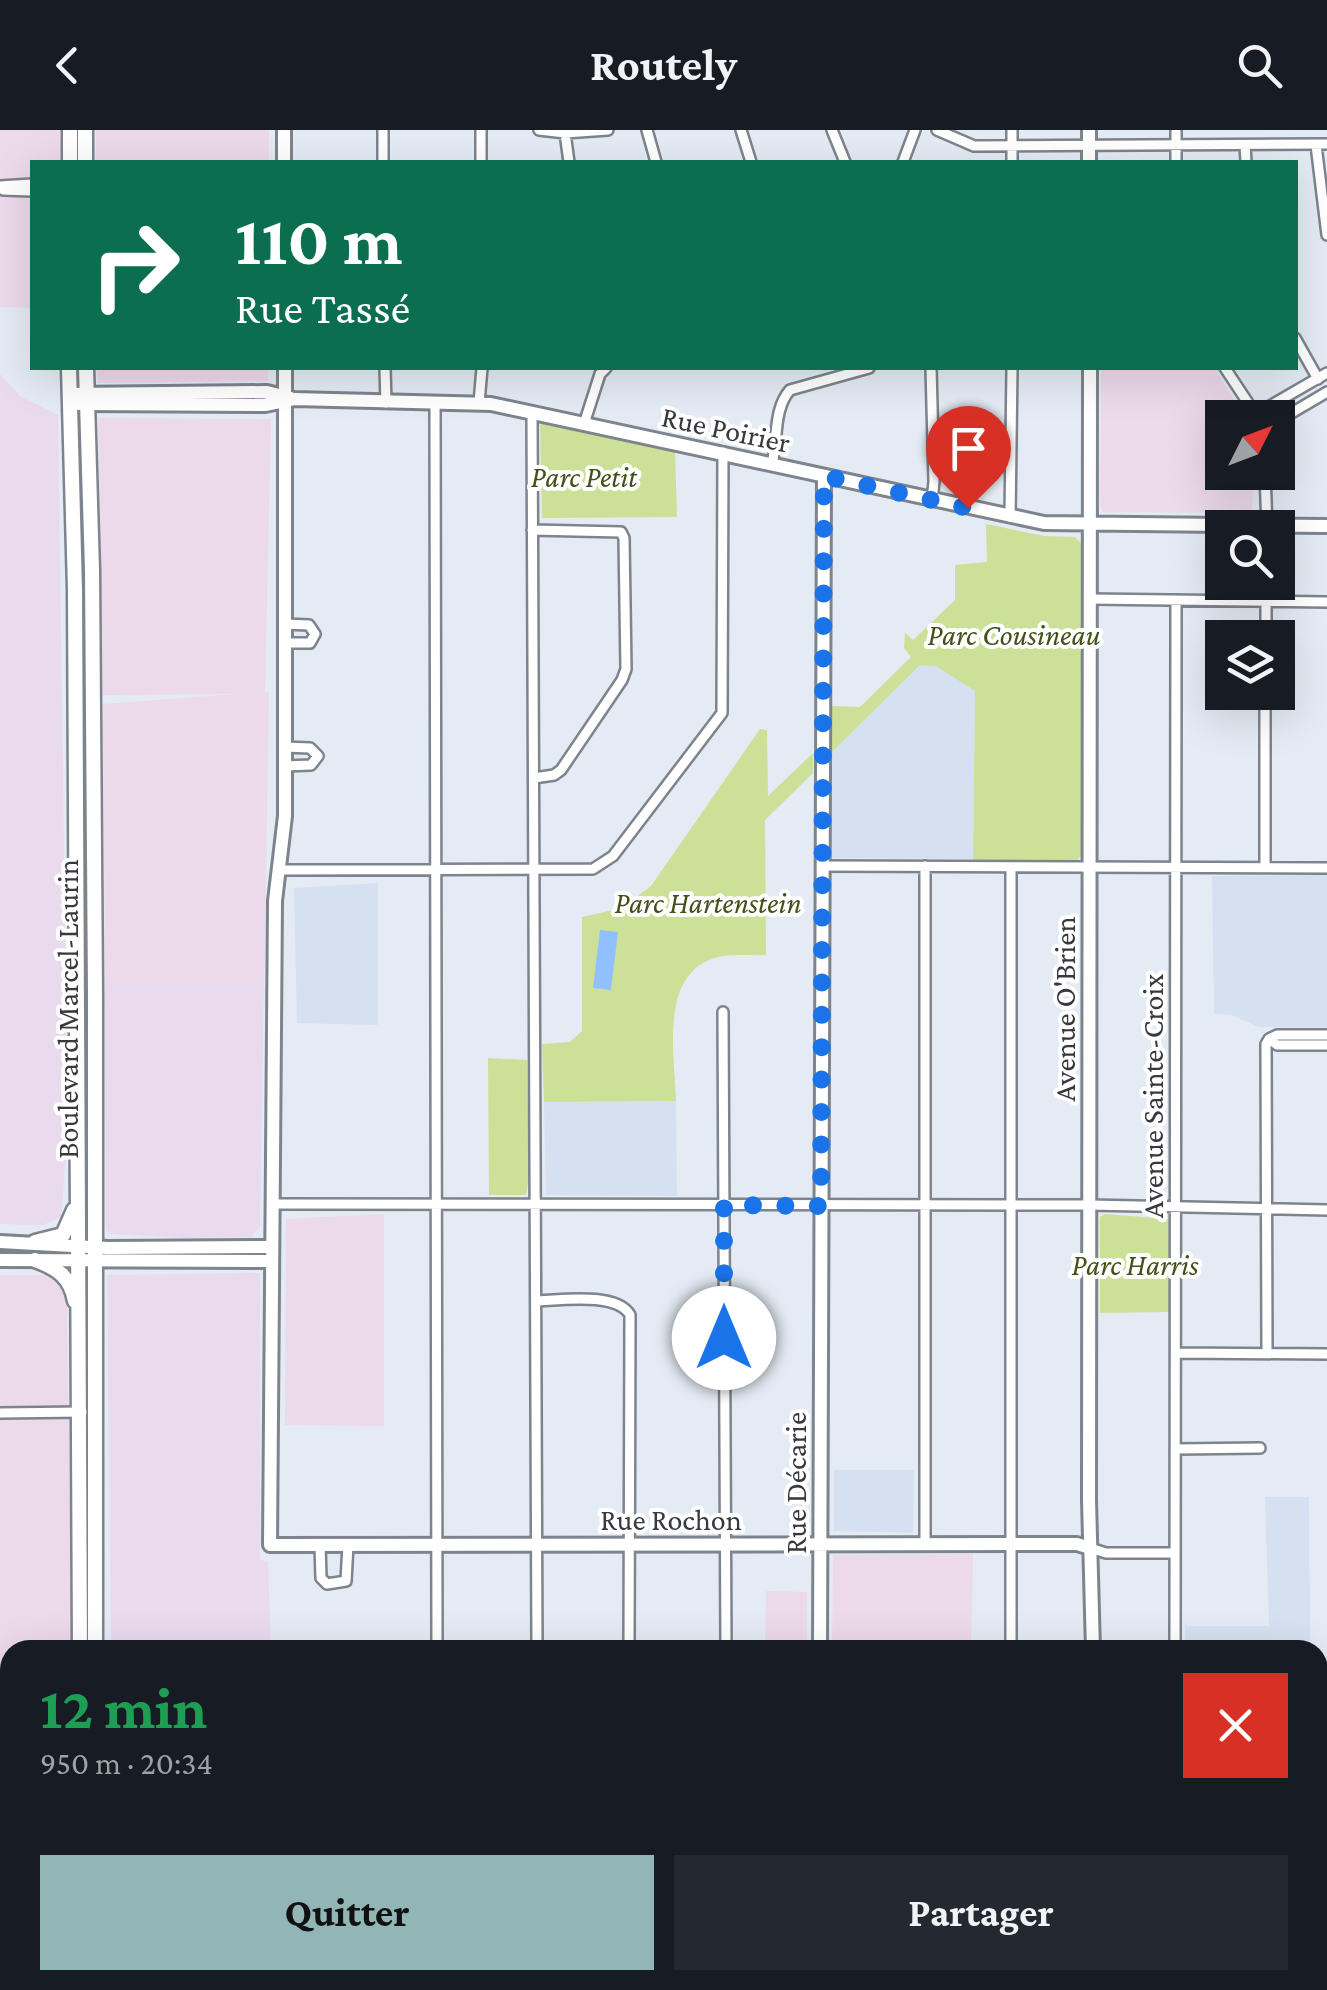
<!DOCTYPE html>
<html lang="fr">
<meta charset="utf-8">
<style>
:root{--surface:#171b24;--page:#242831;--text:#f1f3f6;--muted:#9ea1a6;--accent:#92b5b5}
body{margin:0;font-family:"Crimson Pro",serif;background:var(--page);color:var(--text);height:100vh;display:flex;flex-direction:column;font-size:38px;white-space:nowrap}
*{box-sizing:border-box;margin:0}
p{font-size:32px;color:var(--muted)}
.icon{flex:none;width:55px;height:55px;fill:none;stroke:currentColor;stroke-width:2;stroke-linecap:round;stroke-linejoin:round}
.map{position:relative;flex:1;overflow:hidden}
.side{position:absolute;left:0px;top:1510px;width:1328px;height:350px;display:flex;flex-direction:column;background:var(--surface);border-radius:30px 30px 0 0;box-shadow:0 10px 40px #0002}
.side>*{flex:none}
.hud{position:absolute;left:30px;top:30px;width:1268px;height:210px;border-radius:0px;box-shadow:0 10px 40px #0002;background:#0b6e4f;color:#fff;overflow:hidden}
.needle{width:65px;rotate:48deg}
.controls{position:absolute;left:1205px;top:270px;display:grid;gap:20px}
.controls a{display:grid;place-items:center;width:90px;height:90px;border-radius:0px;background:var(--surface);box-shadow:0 10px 40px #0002;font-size:50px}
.pin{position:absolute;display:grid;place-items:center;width:85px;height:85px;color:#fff;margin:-102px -42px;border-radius:50% 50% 50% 0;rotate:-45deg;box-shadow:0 0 10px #0007}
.pin .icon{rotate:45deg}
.me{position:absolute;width:110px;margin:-55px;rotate:0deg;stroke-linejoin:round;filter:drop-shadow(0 0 8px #0008)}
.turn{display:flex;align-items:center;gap:35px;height:210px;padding:0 40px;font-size:45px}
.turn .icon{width:130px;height:130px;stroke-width:2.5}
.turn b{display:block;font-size:70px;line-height:85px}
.round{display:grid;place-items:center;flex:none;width:105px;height:105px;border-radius:0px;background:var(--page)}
.headline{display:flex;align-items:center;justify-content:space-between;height:170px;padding:0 40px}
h1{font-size:60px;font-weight:700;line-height:75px;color:#1e9e55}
.primary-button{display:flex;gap:20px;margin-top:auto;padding:20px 40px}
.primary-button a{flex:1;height:115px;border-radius:0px;background:var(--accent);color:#111;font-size:40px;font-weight:700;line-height:115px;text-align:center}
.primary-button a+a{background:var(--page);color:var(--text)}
header{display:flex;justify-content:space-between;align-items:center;height:130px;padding:0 40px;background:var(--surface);font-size:45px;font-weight:700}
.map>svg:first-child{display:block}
.commercial{fill:#ecd9ea}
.industrial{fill:#e9daed}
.built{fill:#d5e1f0}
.green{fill:#cce097}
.water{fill:#90c1fe}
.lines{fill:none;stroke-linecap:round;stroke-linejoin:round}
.street-casing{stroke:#7e848c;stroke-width:14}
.secondary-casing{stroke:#7e848c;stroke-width:18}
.primary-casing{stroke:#7e848c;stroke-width:19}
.street{stroke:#fff;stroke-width:9}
.secondary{stroke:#fff;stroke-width:12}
.primary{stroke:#fff;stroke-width:14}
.route{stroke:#1a73e8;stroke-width:18;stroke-dasharray:0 32.4}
.labels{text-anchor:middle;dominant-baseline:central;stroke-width:8;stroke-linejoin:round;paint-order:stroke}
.street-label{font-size:30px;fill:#37393d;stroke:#fff}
.park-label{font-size:30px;font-style:italic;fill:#435019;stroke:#fff}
</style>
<header><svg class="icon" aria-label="back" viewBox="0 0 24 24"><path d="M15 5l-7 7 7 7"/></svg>Routely<svg class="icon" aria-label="search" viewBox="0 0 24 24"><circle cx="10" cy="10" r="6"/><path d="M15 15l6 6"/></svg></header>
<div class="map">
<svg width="1327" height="1860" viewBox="0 0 1327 1860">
<rect width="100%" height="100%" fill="#e4ebf4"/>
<path class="commercial" d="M0,0H60V32H32V178L0,177Z
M96,0H269V32H96Z
M98,238H268V251L98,253Z
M1101,238H1215L1244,287L1222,288V342L1254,343L1252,378L1245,383L1103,382L1100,376Z
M98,288L271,289L265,562L269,563L264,853L105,850L103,574L238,564L102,565Z
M384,1084V1296L285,1295L286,1089Z
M0,1145H51L67,1162L71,1482V1520H10V1699H0Z
M973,1424L971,1520H832L833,1425Z
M766,1461L807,1462V1520H765Z"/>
<path class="industrial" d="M0,244L20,266L58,285L68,1002L61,1087L43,1095L0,1094Z
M105,850L264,853L260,1096L251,1107L185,1108L111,1104L106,1100Z
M260,1143V1430L268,1431L271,1520H111L107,1145Z"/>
<path class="built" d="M920,535H936L975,561L973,729L831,728V623Z
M1327,745V897H1259L1232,885L1214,884L1212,746Z
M378,753V895L297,893L294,758Z
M676,971L677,1066L546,1065L544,972Z
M834,1340H914L913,1403L834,1401Z
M1265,1367H1309L1310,1520H1185V1496H1269Z"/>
<path class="green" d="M545,292L675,321L677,387L542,388L540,295Z
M986,394L1044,406L1075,407L1081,413L1082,725L1076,731H973L975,561L936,536L920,535L831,623V576L860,577L911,527L904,518L905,503L913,510L955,470V435L987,432Z
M760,599L767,600L768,666L813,623V643L765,690L766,825C749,826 728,823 712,829C659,847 675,929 676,971L544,972L542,914L570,912L582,901V787L622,778L651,756Z
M488,928L527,930L529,1047L526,1065H489Z
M1105,1084L1169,1089V1182L1100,1183V1087Z
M174,1850H685V1852L186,1853Z"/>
<path class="water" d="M600,800L618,802L611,860L593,858Z"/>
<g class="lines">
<g class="street-casing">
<path id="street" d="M383,0V32
M481,0V32
M539,0L565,3L608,0
M647,0L656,32
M741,0L751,32
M832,0L845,32
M937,0L974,16L1327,14
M565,3L569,32
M1245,15L1246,32
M1316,15L1327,105
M903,32L915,0
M1012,32V0
M1176,32V0
M0,56L32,54
M3,60L32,61
M1295,208L1318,249
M385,238L386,273
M931,238L934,352L932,370
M1225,238L1256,285
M435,272L437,1520
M479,273L482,238
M532,282L537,1520
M1256,284L1327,243
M1278,291L1327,262
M584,294L600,244L606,238
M772,334C778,310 773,279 790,260L869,238
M1265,342L1267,398
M1010,387L1012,238
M532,400L621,402L624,408L626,539L622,550L561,640L554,645L534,648
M1089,469L1327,472
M1266,508V452
M284,513H310L315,504L309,495L284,494
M284,636L311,635L318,626L310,618L284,617
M822,736L1327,738
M1265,737V562
M278,740L593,739L613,726L722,583L723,322
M723,882L726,1520
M1269,909L1277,915H1327
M1269,909L1277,905H1327
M272,1074L1089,1075L1327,1080
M536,1171C561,1170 617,1162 630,1185L629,1520
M1177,1223L1327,1224
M1267,1223L1266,914L1269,909
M0,1283L82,1282
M1177,1319L1260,1318
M320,1415L321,1448L327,1454L346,1451L348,1415
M925,1415V736
M1090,1418L1106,1423H1174
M1011,1520V737
M1175,1520L1176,471
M699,1850L714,1856H809
M1107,1850L1108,1860
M1262,1850V1860
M167,1857H691L697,1860
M911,1860V1850
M978,1860V1850
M1042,1860V1850"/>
</g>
<g class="secondary-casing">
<path id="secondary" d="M284,0V32
M1089,0V32
M285,238V686L275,771L270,1415L1077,1414L1090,1418
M1090,238L1089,1370L1093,1520
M70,264L267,262L291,268
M79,274L265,275L294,269L491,274L1044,393L1327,396
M0,1112L108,1118L271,1117
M0,1130L271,1131
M820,1520L824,346
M0,1713H10
M1318,1721H1327
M0,1726H10
M1318,1734H1327
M809,1850V1860
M818,1850V1860
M1177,1850V1860"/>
</g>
<g class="primary-casing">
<path id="primary" d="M70,0V32
M85,0V32
M69,238L75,460L80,1520
M86,238L92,440L95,865V1520
M35,1112L63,1105L74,1080
M35,1130C57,1138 71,1147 75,1171
M84,1850V1860
M97,1860V1850"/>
</g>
<use href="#street" class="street"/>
<use href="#secondary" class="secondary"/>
<use href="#primary" class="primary"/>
</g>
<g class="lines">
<path class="route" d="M724,1208V1075L821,1076L824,346L968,378"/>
</g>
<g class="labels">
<g class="street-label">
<text transform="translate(726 299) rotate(12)">Rue Poirier</text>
<text transform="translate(67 879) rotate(-90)">Boulevard Marcel-Laurin</text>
<text transform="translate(1064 879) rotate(-90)">Avenue O'Brien</text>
<text transform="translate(1152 966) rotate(-90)">Avenue Sainte-Croix</text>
<text transform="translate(795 1353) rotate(-90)">Rue Décarie</text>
<text x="671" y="1389">Rue Rochon</text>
</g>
<g class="park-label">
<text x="584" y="346">Parc Petit</text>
<text x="1014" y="504">Parc Cousineau</text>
<text x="708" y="772">Parc Hartenstein</text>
<text x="1135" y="1134">Parc Harris</text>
</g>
</g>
</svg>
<div class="controls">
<a><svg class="needle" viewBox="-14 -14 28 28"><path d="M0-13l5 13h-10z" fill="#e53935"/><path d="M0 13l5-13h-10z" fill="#9ea1a6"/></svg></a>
<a><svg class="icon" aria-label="search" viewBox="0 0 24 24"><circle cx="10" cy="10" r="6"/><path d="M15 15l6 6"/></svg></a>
<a><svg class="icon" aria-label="layers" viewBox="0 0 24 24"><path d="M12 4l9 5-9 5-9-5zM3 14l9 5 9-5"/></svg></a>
</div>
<div class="pin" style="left:968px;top:378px;background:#d93025"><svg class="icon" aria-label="arrive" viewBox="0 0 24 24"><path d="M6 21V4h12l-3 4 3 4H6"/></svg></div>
<svg class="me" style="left:724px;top:1208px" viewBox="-20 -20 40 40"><circle r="19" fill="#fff"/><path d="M0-13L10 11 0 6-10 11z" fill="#1a73e8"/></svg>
<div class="hud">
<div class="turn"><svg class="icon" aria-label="right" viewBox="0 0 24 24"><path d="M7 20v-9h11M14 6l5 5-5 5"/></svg><div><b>110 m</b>Rue Tassé</div></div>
</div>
<section class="side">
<div class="headline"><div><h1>12 min</h1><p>950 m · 20:34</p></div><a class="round" style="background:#d93025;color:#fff"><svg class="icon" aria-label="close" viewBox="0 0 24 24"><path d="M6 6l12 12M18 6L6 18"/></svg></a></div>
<div class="primary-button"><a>Quitter</a><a>Partager</a></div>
</section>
</div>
